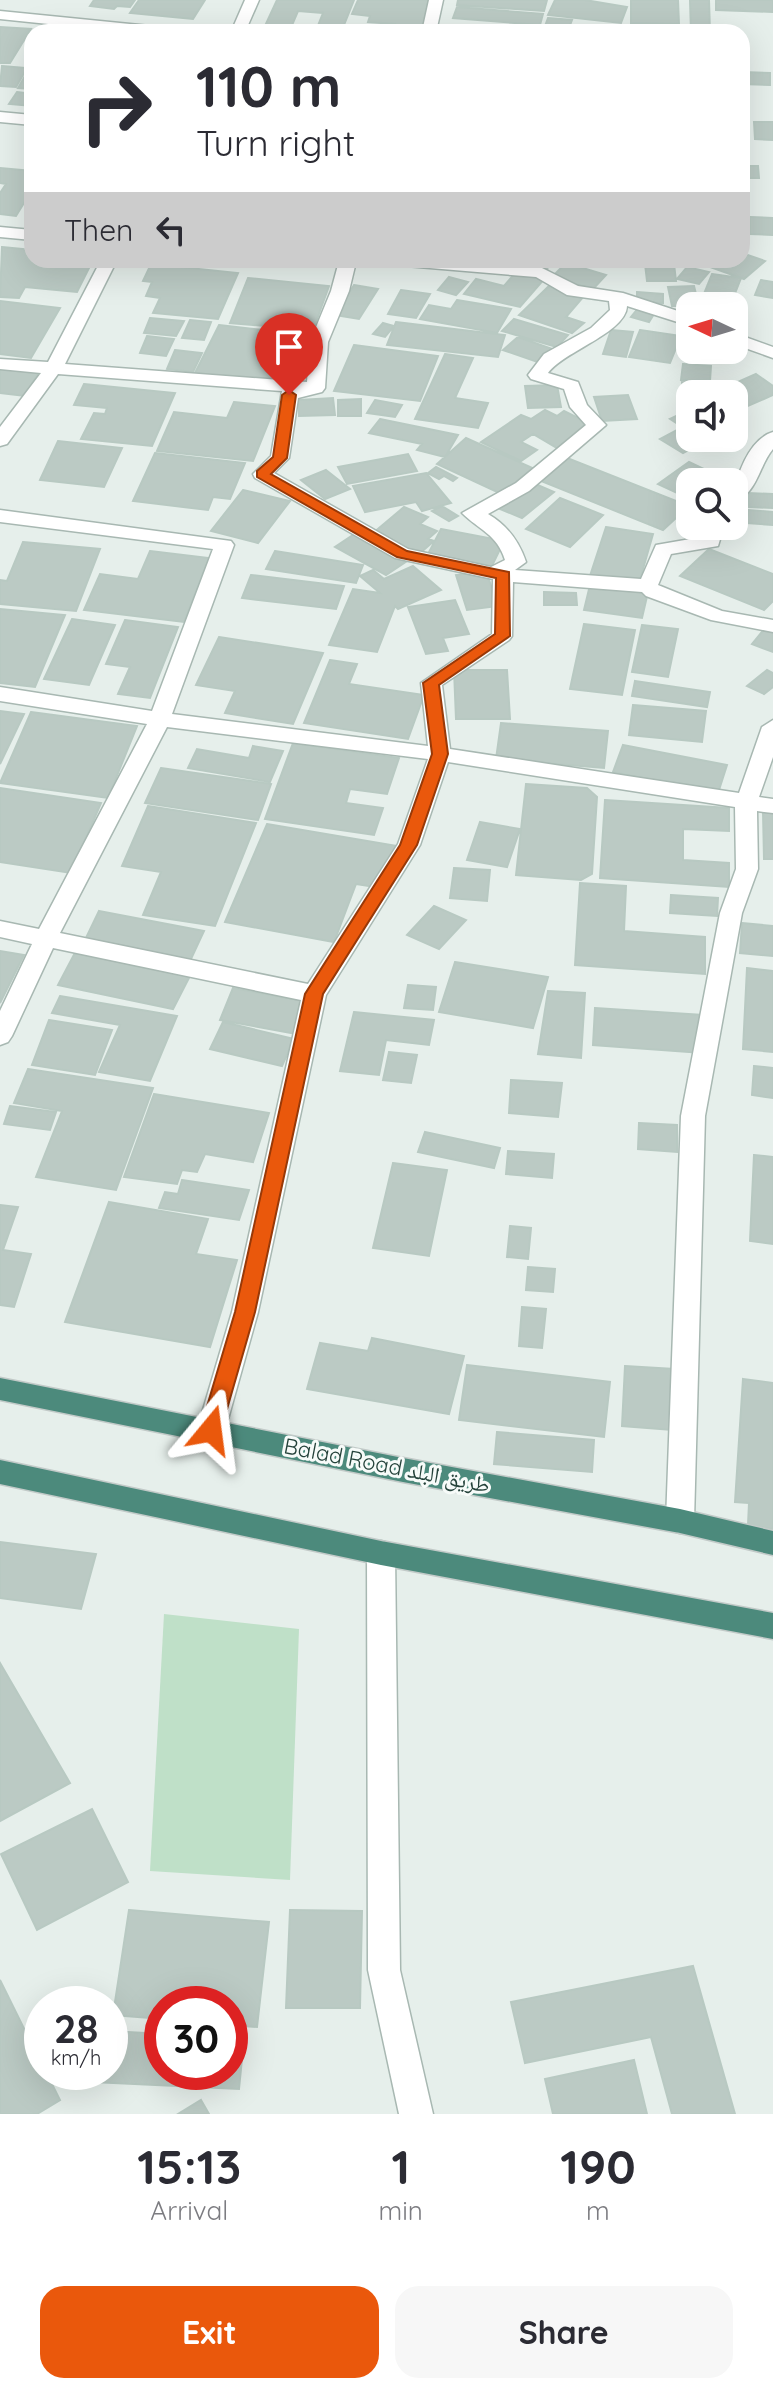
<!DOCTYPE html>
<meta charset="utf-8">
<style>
:root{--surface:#fff;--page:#f7f7f7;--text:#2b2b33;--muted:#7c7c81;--accent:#ea580c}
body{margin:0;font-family:Quicksand,"Noto Naskh Arabic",sans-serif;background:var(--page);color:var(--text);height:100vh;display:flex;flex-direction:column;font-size:30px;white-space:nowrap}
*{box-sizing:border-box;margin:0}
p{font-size:26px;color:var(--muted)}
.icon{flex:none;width:44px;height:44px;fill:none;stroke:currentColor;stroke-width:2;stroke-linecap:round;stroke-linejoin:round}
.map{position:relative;height:2114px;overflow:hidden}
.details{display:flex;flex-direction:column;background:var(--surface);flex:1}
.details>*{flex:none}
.banner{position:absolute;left:24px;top:24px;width:726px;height:244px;border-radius:24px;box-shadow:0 8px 32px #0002;background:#fff;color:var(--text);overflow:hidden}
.needle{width:52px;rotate:274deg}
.tools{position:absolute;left:676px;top:292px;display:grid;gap:16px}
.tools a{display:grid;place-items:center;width:72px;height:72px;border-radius:16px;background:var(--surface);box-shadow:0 8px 32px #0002;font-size:40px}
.speed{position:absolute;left:24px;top:1986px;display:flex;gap:16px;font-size:40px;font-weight:700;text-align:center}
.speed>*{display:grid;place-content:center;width:104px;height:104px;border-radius:50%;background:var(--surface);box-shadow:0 8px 32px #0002;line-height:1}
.speed small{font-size:20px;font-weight:400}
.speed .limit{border:12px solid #d22;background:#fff;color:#111}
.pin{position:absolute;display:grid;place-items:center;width:68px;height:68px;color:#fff;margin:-82px -34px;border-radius:50% 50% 50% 0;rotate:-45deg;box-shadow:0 0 8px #0007}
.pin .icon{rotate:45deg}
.me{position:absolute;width:88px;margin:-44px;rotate:16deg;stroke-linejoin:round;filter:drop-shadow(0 0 6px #0008)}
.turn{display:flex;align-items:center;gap:28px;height:168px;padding:0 40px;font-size:36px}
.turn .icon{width:104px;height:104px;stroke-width:2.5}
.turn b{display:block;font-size:56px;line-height:68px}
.then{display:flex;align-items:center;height:76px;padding:0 40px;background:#0003;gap:16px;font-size:30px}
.eta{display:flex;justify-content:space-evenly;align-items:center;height:136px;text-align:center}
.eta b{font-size:48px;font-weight:700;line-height:56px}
.button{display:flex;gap:16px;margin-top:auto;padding:16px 40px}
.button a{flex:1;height:92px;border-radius:24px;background:var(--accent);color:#fff;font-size:32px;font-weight:700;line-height:92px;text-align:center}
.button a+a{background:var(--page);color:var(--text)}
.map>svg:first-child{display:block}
.green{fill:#bfe0c8}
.building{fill:#bbcac4;stroke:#b8c9c2;stroke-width:2}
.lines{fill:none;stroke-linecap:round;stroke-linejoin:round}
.minor-casing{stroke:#a8b8b2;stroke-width:3}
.trunk-casing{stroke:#c2cac8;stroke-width:3}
.minor{fill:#fff;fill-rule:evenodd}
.trunk{fill:#4c8a7c;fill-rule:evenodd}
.route{fill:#ea580c;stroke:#983908;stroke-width:2}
.labels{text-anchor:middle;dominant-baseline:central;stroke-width:6;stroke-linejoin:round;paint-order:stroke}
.street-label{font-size:22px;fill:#24423a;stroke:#f7fbf9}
</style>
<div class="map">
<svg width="773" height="2114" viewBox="0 0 773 2114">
<rect width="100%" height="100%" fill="#e6efeb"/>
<path class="green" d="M164,1614L299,1629L290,1880L150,1871Z"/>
<path class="building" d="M94,0H135L130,7L117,6L114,9L90,6Z
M139,0H205L193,19L130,13Z
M277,0H354L342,30L317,28L323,13L298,11L290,30L264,28Z
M358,0H425L436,1L424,32H392L395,24L368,22L370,16L352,14Z
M458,0H547L544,11L457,5Z
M555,0H585L627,7L621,23L548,15Z
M631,0H678L679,24L631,23Z
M690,0H709L710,32H691Z
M716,0H773V12L716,10Z
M457,7L543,14L540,25L453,18Z
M548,18L572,20L569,28L545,26Z
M511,25L537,27L536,32H509Z
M0,27L31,29L10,63H0Z
M627,27L674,28V32H627Z
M2,66L27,68L16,87L0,86Z
M30,68L32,89L18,88L29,69Z
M742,72L770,73V85L742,84Z
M17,92L32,94V106L9,104Z
M754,122H773V140L755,139Z
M745,166H758L759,178H746Z
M0,168L32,171V190L16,216L0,214V193L6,184L0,183Z
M750,217L773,218V235L750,234Z
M2,247L32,250V260H93L77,292L25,287L19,298L0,297Z
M742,253L765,261L744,279L707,266L714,260H742Z
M494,260H549L547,271L492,267Z
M566,263L606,275L593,289L552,277Z
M151,264L238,273L218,319L153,313L160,298L146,296L152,282L143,281Z
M645,264H674L676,281H647Z
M687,267L709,272L699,284L677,279Z
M517,271L545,278L520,307L464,294L476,279L504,286Z
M712,274L741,278L730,306H699Z
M449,277L468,282L456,295L438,290Z
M248,278L329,286L313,330L230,323Z
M761,280L773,282V298L755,295Z
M354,285L378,289L359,319L335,315Z
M550,285L584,296L566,317L584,323L572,333L519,315Z
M694,286L699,306H672L668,287Z
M401,290L430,294L416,318L388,314Z
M637,292L663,294V303L637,302Z
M457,300L511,309L497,333L420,319L429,305L451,309Z
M0,301L60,308L31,358L0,354Z
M639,307L656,311L649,322L631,317Z
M150,318L184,321L176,336L144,333Z
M514,319L568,335L557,347L502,331Z
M190,320L211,322L204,340L182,338Z
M396,322L505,335L498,357L387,345Z
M383,323L394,326L385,337L373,334Z
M219,325L308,335L300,352L271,349L265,361L295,364L286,385L195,373Z
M611,330L633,332L626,357L603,354Z
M640,330L681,336L670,363L629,357Z
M147,336L174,339L166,356L140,353Z
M518,337L552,349L538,362L503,350Z
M354,345L438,356L420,401L334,391Z
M175,350L202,353L193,372L167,369Z
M445,354L473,358L455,398L488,403L478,428L415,419Z
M683,364L711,366L710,381L681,380Z
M0,368L39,372L25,396L0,393Z
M756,374L773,386V395L734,412V394H711Z
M682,382H705L707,394H684Z
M84,384L175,393L152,446L81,439L94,413L105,414L107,408L74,405Z
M557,385L561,407L528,408L525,386Z
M628,395L637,419L602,421L594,397Z
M333,398L335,415L299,416V400Z
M361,399V416H338V400Z
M375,400L402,405L395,417L367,413Z
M234,402L275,406L253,461L157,451L174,412L227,418Z
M545,410L557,416L564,411L594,426L562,451L533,434L521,442L537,450L521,461L481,442L521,415L531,419Z
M687,411L690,413V432L670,419Z
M380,419L458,435L445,457L417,450L422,444L369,433Z
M679,429L690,438L703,442L683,453L660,439Z
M466,438L539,471L506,496L437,464Z
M58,441L122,448L104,487L40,480Z
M155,453L245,463L230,499L213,497L208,510L133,501Z
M408,454L417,471L347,484L338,467Z
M562,456L689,506L663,530L536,479Z
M689,462L731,482H690V499L658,484Z
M436,467L457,478L453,481L444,476L439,479L428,473Z
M326,470L350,489L325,499L301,480Z
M426,473L451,503L422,511L416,502L365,512L353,486Z
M533,483L554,492L522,518L500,509Z
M243,490L290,501L258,543L211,531Z
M748,493L773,494V508L749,507Z
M560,498L603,515L570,547L526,529Z
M442,506L458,516L449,521L432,511Z
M404,507L428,517L420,524L437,531L428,539L434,541L419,554L372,534Z
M748,510L773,512V525L747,523Z
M606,527L653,534L639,583L590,576Z
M441,529L504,541L491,568L427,556Z
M356,533L407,561L386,575L335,547Z
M23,542L100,549L76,611L0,604V580L7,581Z
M709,549L773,574V601L764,610L680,576Z
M150,551L209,558L184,622L84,610L100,574L138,579Z
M275,551L363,565L356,583L266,569Z
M413,566L441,590L398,609L395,606L377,652L329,645L353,589L380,593L360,576L373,570L384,579Z
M486,571L498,606L467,610L456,575Z
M251,575L344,586L336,609L242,598Z
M590,585L648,592L642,618L584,610Z
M544,592L576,593L577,605H544Z
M455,600L469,634L443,638L448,651L426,654L408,607Z
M0,609L65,615L35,687L0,683Z
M72,619L115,625L89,685L44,679Z
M125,620L178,627L150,698L118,694L130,667L106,664Z
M584,624L635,630L622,695L570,689Z
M642,625L678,629L668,677L632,672Z
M766,627L773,629V652L752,644Z
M219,637L323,653L293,724L225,713L235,691L196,685Z
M330,660L357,664L349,684L424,695L408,739L304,723Z
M454,670H507L510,719H456Z
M767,670L773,673V687L764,694L747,686Z
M635,681L710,692L707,707L632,696Z
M633,705L706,711L702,742L629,735Z
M0,711L24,714L0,764Z
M31,712L137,726L108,798L0,783Z
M501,723L608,731L604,768L496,759Z
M293,743L399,758L387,794L350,789L346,803L383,808L374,835L265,819Z
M623,745L727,765L718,793L613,772Z
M253,746L283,751L270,782L188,768L197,749L249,758Z
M161,768L271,784L258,820L145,803Z
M526,784L587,788L597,797L592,874L581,880L516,875Z
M0,788L101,803L71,873L0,862Z
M605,800L729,808V831L683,829V860L729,863V887L600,878Z
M148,806L256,823L215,926L143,915L161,872L122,866Z
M763,812L773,813V859H764Z
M480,822L520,829L507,867L467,860Z
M267,824L397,846L381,888L356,884L334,942L225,922Z
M454,868L490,870L487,901L450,898Z
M580,883L626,886L624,931L705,937V974L575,965Z
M671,895L718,898L717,916L670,913Z
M434,906L466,920L439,949L407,935Z
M99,911L204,931L190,961L85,940Z
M742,923L773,926V956L740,953Z
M0,951L24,955L0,1003Z
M76,951L191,974L173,1009L58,985Z
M455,962L548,977L533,1028L439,1012Z
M747,968L773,971V1052L743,1049Z
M408,985L436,987L433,1010L404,1008Z
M233,988L308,1002L297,1034L220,1020Z
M548,991L585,993L581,1058L538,1054Z
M60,996L177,1016L150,1081L99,1072L120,1025L52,1013Z
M595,1008L703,1015L702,1053L593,1045Z
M354,1012L434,1020L429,1045L386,1040L379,1075L340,1071Z
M49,1020L112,1030L95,1075L32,1065Z
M223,1022L294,1039L282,1066L210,1049Z
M389,1052L417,1055L411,1083L383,1080Z
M754,1066L773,1068V1098L752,1095Z
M28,1069L153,1088L116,1190L36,1177L62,1111L14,1103Z
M511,1080L562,1083L558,1117L509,1113Z
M154,1094L269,1113L253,1162L205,1154L197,1172L182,1170L177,1184L124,1177Z
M10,1106L56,1112L50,1130L4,1124Z
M639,1123L677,1125V1152L638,1149Z
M425,1132L500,1148L494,1168L418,1152Z
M508,1151L554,1154L552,1178L506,1174Z
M754,1155L773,1157V1244L750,1241Z
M393,1163L447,1170L429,1256L373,1248Z
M182,1180L249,1190L239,1220L159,1208L165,1192L178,1194Z
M109,1202L208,1219L196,1254L237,1260L210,1347L65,1322Z
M0,1205L18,1207L3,1250L31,1254L14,1307L0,1305Z
M510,1226L531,1228L528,1259L507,1257Z
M528,1267L555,1269L553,1292L526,1290Z
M522,1307L546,1309L542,1348L519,1346Z
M372,1338L464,1356L449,1414L307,1389L320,1343L368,1351Z
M467,1365L610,1382L604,1437L459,1420Z
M625,1366L674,1369L672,1430L622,1426Z
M743,1379L773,1383V1529L748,1525L749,1503L735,1502Z
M497,1432L594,1440L592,1472L494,1464Z
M0,1542L96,1554L81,1609L0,1598Z
M0,1663L70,1783L0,1821Z
M92,1809L128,1882L37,1930L1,1854Z
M129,1910L269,1922L257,2027L230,2025V2004H162V2019L113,2015Z
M290,1910L362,1911L360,2008H286Z
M693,1966L735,2114H672L651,2037L525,2063L511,2002Z
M0,1980L42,2065V2072H46L60,2100L37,2114H0Z
M110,2031L162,2034V2072H230V2038L244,2039L239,2089L93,2082L94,2072H110Z
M634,2060L647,2114H553L545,2079Z
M201,2100L209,2114H178Z"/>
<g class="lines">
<g class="minor-casing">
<path id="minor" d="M245,0H259L245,32H231Z
M429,0H443L436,32H422Z
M0,11L170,28L177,32H126L0,19Z
M0,112L32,115V125L0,122Z
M0,227L32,230V240L0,237Z
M101,260H117L65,364L307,382L310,342L331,291L338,265H314L306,260H456L540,267L578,286L623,293L690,315V326L627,306C626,333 564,351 548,373L578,382L587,405L606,425L529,491L488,514C507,525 519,541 526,562L515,570L641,579L656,545L702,537L704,526H724L718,546L671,554L658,585L722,611L773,620V632L711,620L646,596L642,592L513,582L512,636L509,640L442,685L450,749L739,793L762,727L773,720V757L759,797L773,799V813L757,811L758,869L742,913L705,1116L694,1521L690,1530L680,1533L670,1530L666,1521L681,1116L720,913L736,869L735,807L448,762L420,845L326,995L258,1312L225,1430L221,1438L211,1441L201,1438L197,1430L232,1312L301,1000L53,948L12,1036L8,1042L0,1045V1011L32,944L0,937V921L39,929L147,724L0,701V687L152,711L213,549L0,522V510L231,541L234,545L172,714L428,746L421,683L492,634L493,579L395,558L255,478L253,474L271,456L282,391L58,374L7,444L0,446V427L41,373L0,369V359L48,362ZM355,266H406L536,277L567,295L609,301L610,310L591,328L544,354L528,375L531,379L564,389L570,407L586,425L516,483L462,513C479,530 497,534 505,560L491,567L408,549L274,473L289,458L298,398L322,392L325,388L328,342L349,291ZM167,727L428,759L398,844L308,984L60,933Z
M734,333L773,347V358L734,344Z
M773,432V449C759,465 757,495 734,501C734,479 749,439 773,432Z
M381,1541L391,1544L395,1553L400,1970L433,2114H399L368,1970L367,1553L371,1544Z"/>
</g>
<g class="trunk-casing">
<path id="trunk" d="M0,1378L403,1458L680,1509L773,1531V1555L680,1533L403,1482L0,1400Z
M0,1460L381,1541L773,1613V1639L381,1565L0,1484Z"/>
</g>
<use href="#minor" class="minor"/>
<use href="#trunk" class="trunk"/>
</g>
<path class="route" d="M289,390L296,395L287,458L271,474L407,551L509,572L510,636L439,685L448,754L417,845L323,994L255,1312L221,1430L218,1437L211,1439L203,1437L200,1430L235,1312L305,994L400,845L432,754L423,683L495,634L496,578L397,557L257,477V471L273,457L282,395Z"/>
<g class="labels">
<g class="street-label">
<text transform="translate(387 1465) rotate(11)">Balad Road طريق البلد</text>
</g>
</g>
</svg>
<div class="tools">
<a><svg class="needle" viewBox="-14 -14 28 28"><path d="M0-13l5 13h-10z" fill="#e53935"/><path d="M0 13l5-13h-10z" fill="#7c7c81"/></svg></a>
<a><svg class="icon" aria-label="sound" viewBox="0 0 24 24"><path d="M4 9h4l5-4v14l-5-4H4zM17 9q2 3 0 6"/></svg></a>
<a><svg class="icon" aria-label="search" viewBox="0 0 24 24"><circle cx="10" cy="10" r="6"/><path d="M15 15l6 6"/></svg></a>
</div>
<div class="speed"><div>28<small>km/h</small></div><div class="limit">30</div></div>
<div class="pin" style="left:289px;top:395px;background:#d93025"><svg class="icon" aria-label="arrive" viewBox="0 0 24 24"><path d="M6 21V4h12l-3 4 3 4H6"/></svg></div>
<svg class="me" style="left:211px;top:1430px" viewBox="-20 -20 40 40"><path d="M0-17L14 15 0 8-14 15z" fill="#ea580c" stroke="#fff" stroke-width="4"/></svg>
<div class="banner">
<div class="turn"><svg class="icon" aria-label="right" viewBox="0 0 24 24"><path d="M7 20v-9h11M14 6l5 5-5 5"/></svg><div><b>110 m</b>Turn right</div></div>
<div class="then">Then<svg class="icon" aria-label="left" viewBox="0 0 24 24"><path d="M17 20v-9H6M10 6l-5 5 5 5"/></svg></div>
</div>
</div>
<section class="details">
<div class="eta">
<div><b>15:13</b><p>Arrival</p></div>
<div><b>1</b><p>min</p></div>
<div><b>190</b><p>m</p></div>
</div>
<div class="button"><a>Exit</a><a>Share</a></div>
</section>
